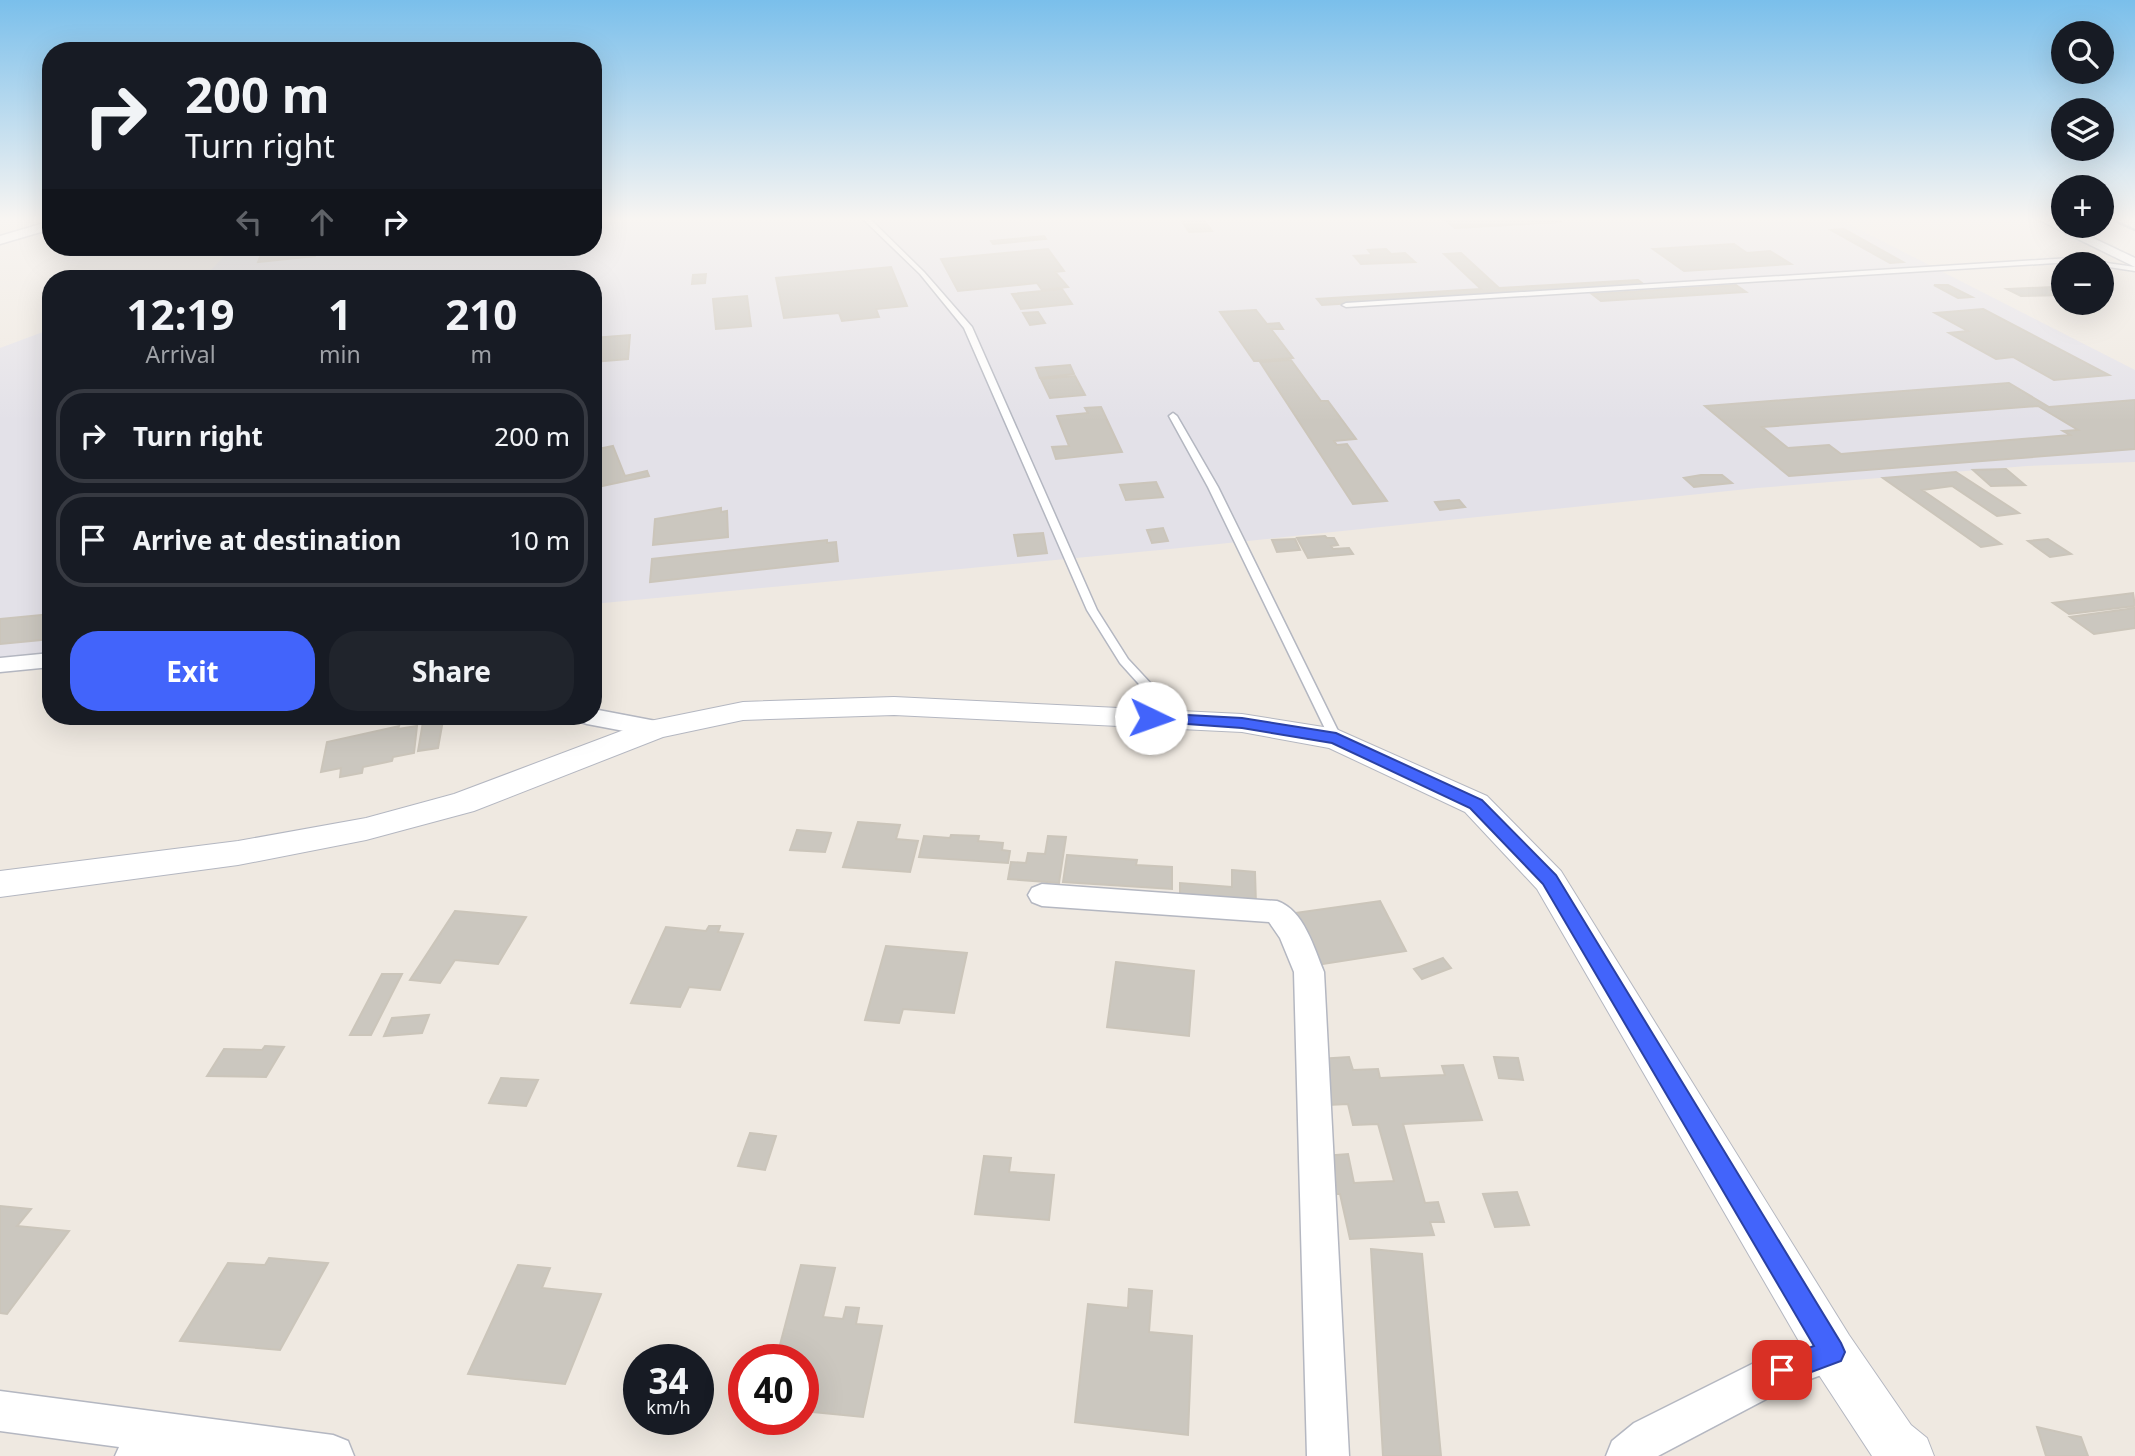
<!DOCTYPE html>
<meta charset="utf-8">
<style>
:root{--surface:#171b24;--page:#20242c;--text:#f1f3f6;--muted:#9ea1a6;--line:#363941;--accent:#4264fb}
body{margin:0;font-family:"Noto Sans",sans-serif;background:var(--page);color:var(--text);height:100vh;display:flex;flex-direction:column;font-size:26px;white-space:nowrap}
*{box-sizing:border-box;margin:0}
p{font-size:23px;color:var(--muted)}
.icon{flex:none;width:38px;height:38px;fill:none;stroke:currentColor;stroke-width:2;stroke-linecap:round;stroke-linejoin:round}
.map{position:relative;flex:1;overflow:hidden}
.drawer{position:absolute;left:42px;top:270px;width:560px;height:455px;display:flex;flex-direction:column;background:var(--surface);border-radius:28px;box-shadow:0 7px 28px #0002}
.drawer>*{flex:none}
.hud{position:absolute;left:42px;top:42px;width:560px;height:214px;border-radius:28px;box-shadow:0 7px 28px #0002;background:#171b24;color:var(--text);overflow:hidden}
.controls{position:absolute;left:2051px;top:21px;display:grid;gap:14px}
.controls a{display:grid;place-items:center;width:63px;height:63px;border-radius:50%;background:var(--surface);box-shadow:0 7px 28px #0002;font-size:35px}
.speed{position:absolute;left:623px;top:1344px;display:flex;gap:14px;font-size:35px;font-weight:700;text-align:center}
.speed>*{display:grid;place-content:center;width:91px;height:91px;border-radius:50%;background:var(--surface);box-shadow:0 7px 28px #0002;line-height:1}
.speed small{font-size:18px;font-weight:400}
.speed .limit{border:10px solid #d22;background:#fff;color:#111}
.pin{position:absolute;display:grid;place-items:center;width:60px;height:60px;color:#fff;margin:-30px;border-radius:14px;box-shadow:0 4px 10px #0006}
.me{position:absolute;width:77px;margin:-38px;rotate:93deg;stroke-linejoin:round;filter:drop-shadow(0 0 5px #0008)}
.turn{display:flex;align-items:center;gap:24px;height:147px;padding:0 28px;font-size:32px}
.turn .icon{width:91px;height:91px;stroke-width:2.5}
.turn b{display:block;font-size:49px;line-height:60px}
.lanes{display:flex;align-items:center;height:66px;padding:0 28px;background:#0003;justify-content:center;gap:35px;direction:ltr}
.lanes .off{opacity:.35}
.eta{display:flex;justify-content:space-evenly;align-items:center;height:119px;text-align:center}
.eta b{font-size:42px;font-weight:700;line-height:49px}
.cta{display:flex;gap:14px;margin-top:auto;padding:14px 28px}
.cta a{flex:1;height:80px;border-radius:28px;background:var(--accent);color:#fff;font-size:28px;font-weight:700;line-height:80px;text-align:center}
.cta a+a{background:var(--page);color:var(--text)}
ul{padding:0;list-style:none}
li{display:flex;align-items:center;gap:21px;height:94px;margin:0 14px 10px;padding:0 14px;border:4px solid var(--line);border-radius:28px}
li div{flex:1}
li b{display:block;font-size:26px}
li em{font-style:normal}
.map>svg:first-child{display:block}
.industrial{fill:#e3e1e8}
.building{fill:#cbc7bf;stroke:#cbc5ba;stroke-width:2;fill-rule:evenodd}
.lines{fill:none;stroke-linecap:round;stroke-linejoin:round}
.service-casing{stroke:#b4b7c1;stroke-width:3}
.minor-casing{stroke:#b4b7c1;stroke-width:3}
.tertiary-casing{stroke:#b4b7c1;stroke-width:2}
.service{fill:#fff;fill-rule:evenodd}
.minor{fill:#fff;fill-rule:evenodd}
.tertiary{fill:#fff;fill-rule:evenodd}
.rail{stroke:#a3a6b8;stroke-width:2.5}
.route{fill:#4264fb;stroke:#2b41a3;stroke-width:2}
</style>
<div class="map">
<svg width="2135" height="1456" viewBox="0 0 2135 1456">
<rect width="100%" height="100%" fill="#efe9e1"/>
<path class="industrial" d="M593,217H1835L2135,370V462L2027,466L1757,488L1170,549L593,604V278H189L211,270L233,247H593Z
M51,329V656L0,661V348Z"/>
<path class="building" d="M1179,217H1202L1212,231L1189,232Z
M1442,217H1554L1561,222L1455,228Z
M1844,229L1903,262L1890,263L1831,230Z
M1044,236L1046,239L993,244L991,241Z
M1734,244L1747,253L1770,251L1791,264L1684,271L1653,249Z
M264,247H317L315,256L258,262Z
M1048,249L1064,271L1055,272L1068,287L1042,290L1037,283L958,291L941,259Z
M1386,249L1391,254L1405,253L1415,262L1361,264L1354,256L1372,255L1368,250Z
M1461,253L1499,288L1638,280L1646,286L1322,305L1317,299L1481,289L1444,254Z
M891,267L907,306L876,309L879,317L842,321L839,313L784,318L776,278Z
M706,274L705,283L692,284L693,275Z
M1736,285L1746,292L1601,301L1592,294Z
M1934,285H1948L1972,297L1958,298Z
M2053,287L2063,295L2021,296L2007,289Z
M1062,289L1072,304L1021,309L1012,294Z
M747,296L751,326L716,329L713,299Z
M1983,309L2109,375L2054,380L2013,357L1996,359L1949,333L1968,331L1935,313Z
M1256,310L1267,324L1279,323L1283,329H1271L1293,358L1254,361L1220,312Z
M1038,312L1045,323L1030,325L1023,313Z
M630,335L628,359L593,362V338Z
M1291,360L1321,401H1328L1356,439L1334,441L1337,445L1347,444L1387,501L1353,504L1260,362Z
M1070,365L1074,374L1040,378L1036,368Z
M1075,376L1085,395L1050,398L1041,379Z
M2009,383L2049,407L2135,400V449L1789,476L1705,406ZM2038,406L2078,430L2063,431L2070,435L1841,454L1829,445L1788,448L1762,427Z
M1101,407L1122,452L1056,459L1052,447L1069,446L1057,416L1088,413L1085,408Z
M613,446L625,476L647,471L649,476L593,488V450Z
M2006,469L2025,485L1991,486L1973,470Z
M1956,472L2019,513L1997,516L1952,486L1922,490L2001,544L1981,547L1883,478Z
M1701,475H1722L1732,483L1694,487L1684,478Z
M1156,482L1163,497L1126,500L1120,485Z
M1459,500L1465,507L1440,510L1435,502Z
M721,508V512L727,511L728,537L653,545L655,519Z
M1163,528L1168,541L1152,543L1147,530Z
M1043,533L1047,553L1018,556L1014,535Z
M1325,536L1327,538H1334L1338,545L1331,546L1333,549L1349,548L1353,554L1308,558L1297,538Z
M1295,539L1300,550L1277,552L1272,540Z
M2048,539L2071,554L2050,557L2028,541Z
M827,540V543L836,542L838,561L650,582L652,559Z
M2133,593L2135,606L2069,614L2053,603Z
M2135,608V628L2094,634L2070,617Z
M51,614V639L0,644V619Z
M443,720L438,748L418,751L423,722Z
M399,726L398,729L417,726L414,753L393,757L392,761L363,767L362,773L340,777L341,768L321,772L327,742Z
M858,822L900,825L896,839L918,841L910,872L843,867Z
M797,830L831,833L825,852L790,850Z
M951,835L979,836L978,841L1003,843L1002,850L1010,851L1008,863L919,857L924,836L950,838Z
M1048,836L1066,837L1059,883L1008,879L1011,862L1026,863L1028,853L1045,854Z
M1067,855L1137,860L1136,865L1172,867V889L1063,882Z
M1232,870L1255,872L1256,905L1180,900V883L1232,887Z
M1380,901L1406,951L1317,965L1295,913Z
M455,911L526,917L498,964L455,960L440,983L410,980Z
M709,926H720L718,932L743,934L720,990L689,987L680,1007L631,1003L666,927L706,931Z
M886,946L967,953L954,1013L903,1009L899,1023L865,1020Z
M1443,958L1451,968L1422,979L1414,969Z
M1116,962L1194,971L1189,1036L1107,1027Z
M382,974H402L371,1035H350Z
M429,1015L422,1033L384,1036L392,1018Z
M265,1046L284,1047L266,1077L207,1076L224,1049L262,1050Z
M1349,1057L1353,1070L1378,1069L1380,1078L1445,1075L1442,1066L1463,1065L1482,1120L1403,1124L1425,1203L1438,1202L1444,1222H1430L1434,1235L1350,1239L1340,1194H1332L1324,1156L1348,1154L1354,1183L1394,1181L1378,1124L1353,1125L1348,1104L1328,1105L1318,1059Z
M1494,1057L1518,1058L1523,1080L1499,1078Z
M501,1078L538,1080L526,1106L489,1103Z
M750,1133L776,1136L765,1170L738,1166Z
M984,1156L1011,1158L1009,1172L1054,1175L1049,1220L975,1214Z
M1517,1192L1529,1225L1495,1227L1483,1194Z
M0,1206L31,1209L17,1226L69,1231L7,1314L0,1313Z
M1371,1249L1422,1254L1441,1456H1383Z
M269,1258L328,1263L280,1350L180,1341L228,1263L265,1265Z
M518,1265L550,1268L542,1288L601,1294L565,1384L468,1374Z
M801,1265L835,1268L823,1317L843,1319L846,1307L859,1308L856,1324L882,1326L863,1417L803,1411V1360H776Z
M1129,1289L1152,1291L1149,1332L1192,1336L1188,1435L1075,1422L1088,1304L1128,1308Z
M2037,1427L2081,1437L2088,1456H2046Z"/>
<g class="lines">
<g class="service-casing">
<path id="service" d="M861,217H868L924,272L972,327L1097,610L1128,659L1181,716L1183,719L1181,722H1173L1120,663L1087,610L964,328L920,274Z
M2071,258L2135,267V271L2102,266V264L2071,262L1346,307L1342,305L1346,303Z
M1173,413L1177,416L1218,487L1342,739L1340,742H1332L1330,739L1208,487L1169,416Z"/>
</g>
<g class="minor-casing">
<path id="minor" d="M2033,217H2049L2135,258V267Z
M51,221V229L0,244V236Z
M51,653V667L0,672V658Z
M593,709L656,721L665,723L668,729L665,735L656,737L587,724L578,721L575,716H593Z
M1042,884L1277,901C1304,910 1314,948 1324,972L1349,1456H1307L1294,972L1280,938L1269,922L1042,906L1032,902L1028,895L1032,888Z
M1832,1333L1846,1338L1851,1352L1846,1366L1791,1386L1658,1456H1606L1612,1441L1634,1423L1768,1356Z
M0,1391L333,1435L348,1441L354,1456H115L119,1447L0,1431Z"/>
</g>
<g class="tertiary-casing">
<path id="tertiary" d="M894,697L1242,714L1336,729L1487,796L1561,871L1849,1335L1911,1425L1927,1438L1934,1456H1872L1815,1369L1537,889L1465,812L1329,748L1242,732L894,715L743,720L663,737L474,811L366,840L238,865L0,897V871L238,841L366,818L454,794L645,722L743,702Z"/>
</g>
<use href="#service" class="service"/>
<use href="#minor" class="minor"/>
<use href="#tertiary" class="tertiary"/>
<path class="rail" d="M2106,217L2135,230"/>
</g>
<linearGradient id="sky" x2="0" y2="1"><stop stop-color="#7abfeb"/><stop offset="0.52" stop-color="#f8f5f2"/><stop offset="1" stop-color="#f8f5f2" stop-opacity="0"/></linearGradient>
<rect width="2135" height="421" fill="url(#sky)"/>
<path class="route" d="M1151,713L1242,718L1336,733L1482,800L1556,875L1841,1343L1845,1352L1841,1361L1782,1383L1773,1379L1769,1370L1773,1361L1814,1346L1543,884L1470,808L1332,743L1242,728L1146,721L1143,718L1146,714Z"/>
</svg>
<div class="controls">
<a><svg class="icon" aria-label="search" viewBox="0 0 24 24"><circle cx="10" cy="10" r="6"/><path d="M15 15l6 6"/></svg></a>
<a><svg class="icon" aria-label="layers" viewBox="0 0 24 24"><path d="M12 4l9 5-9 5-9-5zM3 14l9 5 9-5"/></svg></a>
<a>+</a>
<a>−</a>
</div>
<div class="speed"><div>34<small>km/h</small></div><div class="limit">40</div></div>
<div class="pin" style="left:1782px;top:1370px;background:#d93025"><svg class="icon" aria-label="arrive" viewBox="0 0 24 24"><path d="M6 21V4h12l-3 4 3 4H6"/></svg></div>
<svg class="me" style="left:1151px;top:718px" viewBox="-20 -20 40 40"><circle r="19" fill="#fff"/><path d="M0-13L10 11 0 6-10 11z" fill="#4264fb"/></svg>
<div class="hud">
<div class="turn"><svg class="icon" aria-label="right" viewBox="0 0 24 24"><path d="M7 20v-9h11M14 6l5 5-5 5"/></svg><div><b>200 m</b>Turn right</div></div>
<div class="lanes"><svg class="icon off" aria-label="left" viewBox="0 0 24 24"><path d="M17 20v-9H6M10 6l-5 5 5 5"/></svg><svg class="icon off" aria-label="ahead" viewBox="0 0 24 24"><path d="M12 20V5M6 11l6-6 6 6"/></svg><svg class="icon" aria-label="right" viewBox="0 0 24 24"><path d="M7 20v-9h11M14 6l5 5-5 5"/></svg></div>
</div>
<section class="drawer">
<div class="eta">
<div><b>12:19</b><p>Arrival</p></div>
<div><b>1</b><p>min</p></div>
<div><b>210</b><p>m</p></div>
</div>
<ul>
<li><svg class="icon" aria-label="right" viewBox="0 0 24 24"><path d="M7 20v-9h11M14 6l5 5-5 5"/></svg><div><b>Turn right</b></div><em>200 m</em></li>
<li><svg class="icon" aria-label="arrive" viewBox="0 0 24 24"><path d="M6 21V4h12l-3 4 3 4H6"/></svg><div><b>Arrive at destination</b></div><em>10 m</em></li>
</ul>
<div class="cta"><a>Exit</a><a>Share</a></div>
</section>
</div>
